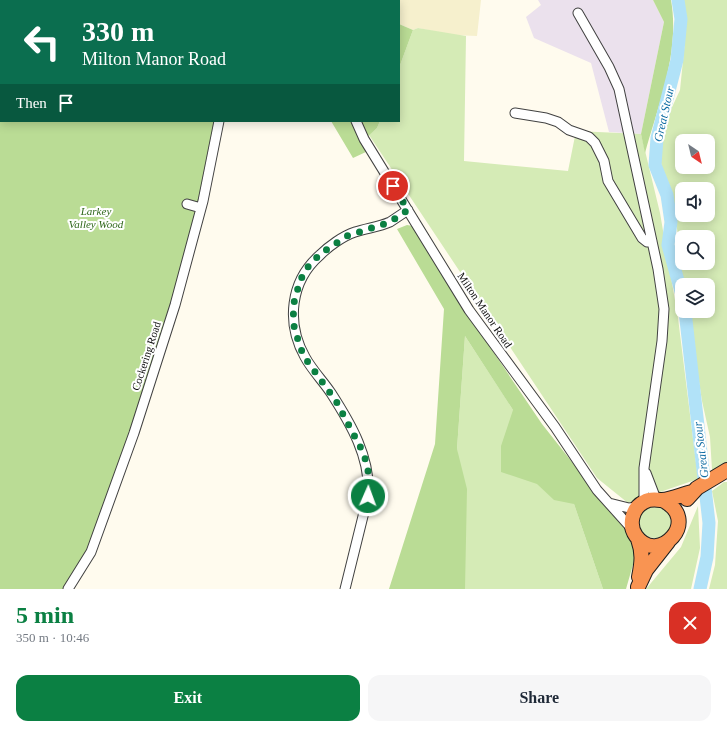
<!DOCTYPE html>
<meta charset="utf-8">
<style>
:root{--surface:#fff;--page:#f6f6f7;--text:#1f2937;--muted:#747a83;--accent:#0b8043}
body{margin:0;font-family:Georgia,serif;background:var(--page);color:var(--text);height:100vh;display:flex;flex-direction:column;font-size:15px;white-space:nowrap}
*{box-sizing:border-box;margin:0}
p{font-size:13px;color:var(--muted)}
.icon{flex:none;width:22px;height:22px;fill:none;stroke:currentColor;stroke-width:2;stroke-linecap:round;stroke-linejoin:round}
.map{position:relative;height:589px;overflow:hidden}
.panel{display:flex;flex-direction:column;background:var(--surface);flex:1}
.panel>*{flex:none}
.guide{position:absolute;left:0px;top:0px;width:400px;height:122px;box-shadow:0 2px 10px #0003;background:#0b6e4f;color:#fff;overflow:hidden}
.needle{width:26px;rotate:145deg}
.buttons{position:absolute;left:675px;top:134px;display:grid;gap:8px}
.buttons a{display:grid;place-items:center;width:40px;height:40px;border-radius:8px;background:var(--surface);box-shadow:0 2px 10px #0003;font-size:20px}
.pin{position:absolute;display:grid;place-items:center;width:34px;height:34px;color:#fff;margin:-17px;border:2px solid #fff;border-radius:50%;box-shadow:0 1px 4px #0007}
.me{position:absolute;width:44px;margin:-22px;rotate:2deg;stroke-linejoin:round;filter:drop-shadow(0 0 3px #0008)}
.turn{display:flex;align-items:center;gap:14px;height:84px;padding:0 16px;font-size:18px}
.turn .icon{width:52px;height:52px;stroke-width:2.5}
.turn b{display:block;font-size:28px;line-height:34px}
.then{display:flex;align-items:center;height:38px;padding:0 16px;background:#0003;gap:8px;font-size:15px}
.round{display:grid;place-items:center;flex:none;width:42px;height:42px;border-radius:12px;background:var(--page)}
.head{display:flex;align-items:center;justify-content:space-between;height:68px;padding:0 16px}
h1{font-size:24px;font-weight:800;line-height:30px;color:var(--accent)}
.primary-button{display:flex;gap:8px;margin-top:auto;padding:8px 16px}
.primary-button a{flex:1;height:46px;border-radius:12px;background:var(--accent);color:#fff;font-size:16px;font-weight:800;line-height:46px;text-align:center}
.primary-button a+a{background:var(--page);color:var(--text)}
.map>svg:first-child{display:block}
.industrial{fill:#ebe1ed}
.farmland{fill:#f6f0cd}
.green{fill:#d5ebb6;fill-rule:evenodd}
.forest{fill:#badc95}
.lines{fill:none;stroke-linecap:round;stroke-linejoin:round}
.river{stroke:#b1e2f8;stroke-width:13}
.minor-casing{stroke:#414141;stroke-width:11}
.highway-casing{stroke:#1f1f1f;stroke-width:16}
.minor{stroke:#fff;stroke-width:9}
.highway{stroke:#f99452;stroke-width:14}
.route{stroke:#0b8043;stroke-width:7;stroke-dasharray:0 12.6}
.labels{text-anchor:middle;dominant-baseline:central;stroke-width:4;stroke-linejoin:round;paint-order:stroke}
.park-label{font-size:11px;font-style:italic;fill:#30681b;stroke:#fff}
.street-label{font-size:11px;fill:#0e0e0e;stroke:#fff}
.water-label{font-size:12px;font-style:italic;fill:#126ea4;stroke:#fff}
</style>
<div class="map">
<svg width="727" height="589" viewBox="0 0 727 589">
<rect width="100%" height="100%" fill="#fffbee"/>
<path class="industrial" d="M538,0H653L664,22L641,134L609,132L591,63L534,38L526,17L541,5Z"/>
<path class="farmland" d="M123,0H234V1Z
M360,0H481L477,36L453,35L418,28L413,30L399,24V1Z"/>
<path class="green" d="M683,0H727V463C721,465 718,469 712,470L710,437L702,401L688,311H708V285H684L678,259L680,246L672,200L662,169L659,150L665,135L667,118L680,90L685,41ZM682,141H708V167H682ZM682,189H708V215H682ZM682,237H708V263H682Z
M418,28L466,36L464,161L568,171L576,131L641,134L660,213L678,318L698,479L628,503L597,478L369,135L377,128L380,121H399V68L413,30Z
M465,336L574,504L603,589H465L457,449Z
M724,482H727V589H709L715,565L718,521L712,491Z
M639 522a16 16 0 1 1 32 0a16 16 0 1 1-32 0Z
M698,506L700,548L691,589H646L681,547Z"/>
<path class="forest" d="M0,0L116,1H1V121H219L216,140L170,310L132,432L89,551L65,589H0Z
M248,0H360V1H248Z
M653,0H671C680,52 659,103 645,153L641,134L664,22Z
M399,24L413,30L399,68Z
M331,121H380L377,128L363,141L368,151L353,158Z
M407,225L413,226L461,304L542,424L613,514L627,528L636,554L626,589H603L574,504L554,500L537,484L501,472V446L513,410L465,336L457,449L467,489L465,589H389L435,444L444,309L397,229Z"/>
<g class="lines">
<path class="river" d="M678,0L681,19L677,60L657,138L655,165L667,195L671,222L668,245L682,295
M685,311L709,523L707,557L700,589"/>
<g class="minor-casing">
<path id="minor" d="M310,0V1
M240,1V0
M578,13L609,67L619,89L658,269L664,309L662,341L644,468V502
M515,113L546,118L558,122L569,130L589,137L595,143L604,161L608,181L642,238L647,242L652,241
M356,121L364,139L469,310L555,427L597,490L632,529
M187,204L201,208
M646,473L656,499
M609,503L629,508L637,507
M68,589L91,552L134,433L175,305L203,201L219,121
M345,589L368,496C371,458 351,424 331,393C323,381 312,370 305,357C286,323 290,281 320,255C329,246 343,236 355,232C367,228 379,227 390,222C396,218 402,214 408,210"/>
</g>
<g class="highway-casing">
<path id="highway" d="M687,499L697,488L727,470
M662,500C703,519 658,567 636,536C628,525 632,508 644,502C651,498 656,500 662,500C672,499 683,494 692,492
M638,539C643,553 642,562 639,577
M638,587L646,570L668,542"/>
</g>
<use href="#minor" class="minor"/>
<use href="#highway" class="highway"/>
</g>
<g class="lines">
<path class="route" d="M368,496L369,475L364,454L336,401L305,358L300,347L294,326L293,306L300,281L306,269L320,254L347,236L390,222L408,210L393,186"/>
</g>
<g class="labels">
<g class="park-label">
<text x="96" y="211">Larkey<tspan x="96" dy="13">Valley Wood</tspan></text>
</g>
<g class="street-label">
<text transform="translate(485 310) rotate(56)">Milton Manor Road</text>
<text transform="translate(146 356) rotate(-72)">Cockering Road</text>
</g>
<g class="water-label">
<text transform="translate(664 114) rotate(-77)">Great Stour</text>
<text transform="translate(701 450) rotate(-97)">Great Stour</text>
</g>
</g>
</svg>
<div class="buttons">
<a><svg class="needle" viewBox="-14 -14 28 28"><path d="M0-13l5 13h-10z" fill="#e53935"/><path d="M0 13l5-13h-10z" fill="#747a83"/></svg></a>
<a><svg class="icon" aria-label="sound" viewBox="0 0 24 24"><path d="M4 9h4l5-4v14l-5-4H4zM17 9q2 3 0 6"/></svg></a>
<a><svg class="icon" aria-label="search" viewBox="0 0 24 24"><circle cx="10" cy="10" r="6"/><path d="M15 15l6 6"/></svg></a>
<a><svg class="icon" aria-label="layers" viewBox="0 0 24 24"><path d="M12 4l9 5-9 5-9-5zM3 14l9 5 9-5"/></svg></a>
</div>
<div class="pin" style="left:393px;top:186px;background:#d93025"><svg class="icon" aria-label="arrive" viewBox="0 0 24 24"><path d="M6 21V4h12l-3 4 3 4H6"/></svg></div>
<svg class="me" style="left:368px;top:496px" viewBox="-20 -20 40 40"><circle r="17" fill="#0b8043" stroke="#fff" stroke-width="3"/><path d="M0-11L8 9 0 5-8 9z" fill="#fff"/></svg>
<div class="guide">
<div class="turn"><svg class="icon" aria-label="left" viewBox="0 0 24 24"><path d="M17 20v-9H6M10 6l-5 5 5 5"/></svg><div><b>330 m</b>Milton Manor Road</div></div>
<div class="then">Then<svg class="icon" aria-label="arrive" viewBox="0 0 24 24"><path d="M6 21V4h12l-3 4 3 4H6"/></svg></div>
</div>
</div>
<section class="panel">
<div class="head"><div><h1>5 min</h1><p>350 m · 10:46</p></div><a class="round" style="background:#d93025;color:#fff"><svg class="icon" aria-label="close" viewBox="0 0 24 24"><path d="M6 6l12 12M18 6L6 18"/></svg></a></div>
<div class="primary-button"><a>Exit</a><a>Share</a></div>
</section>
